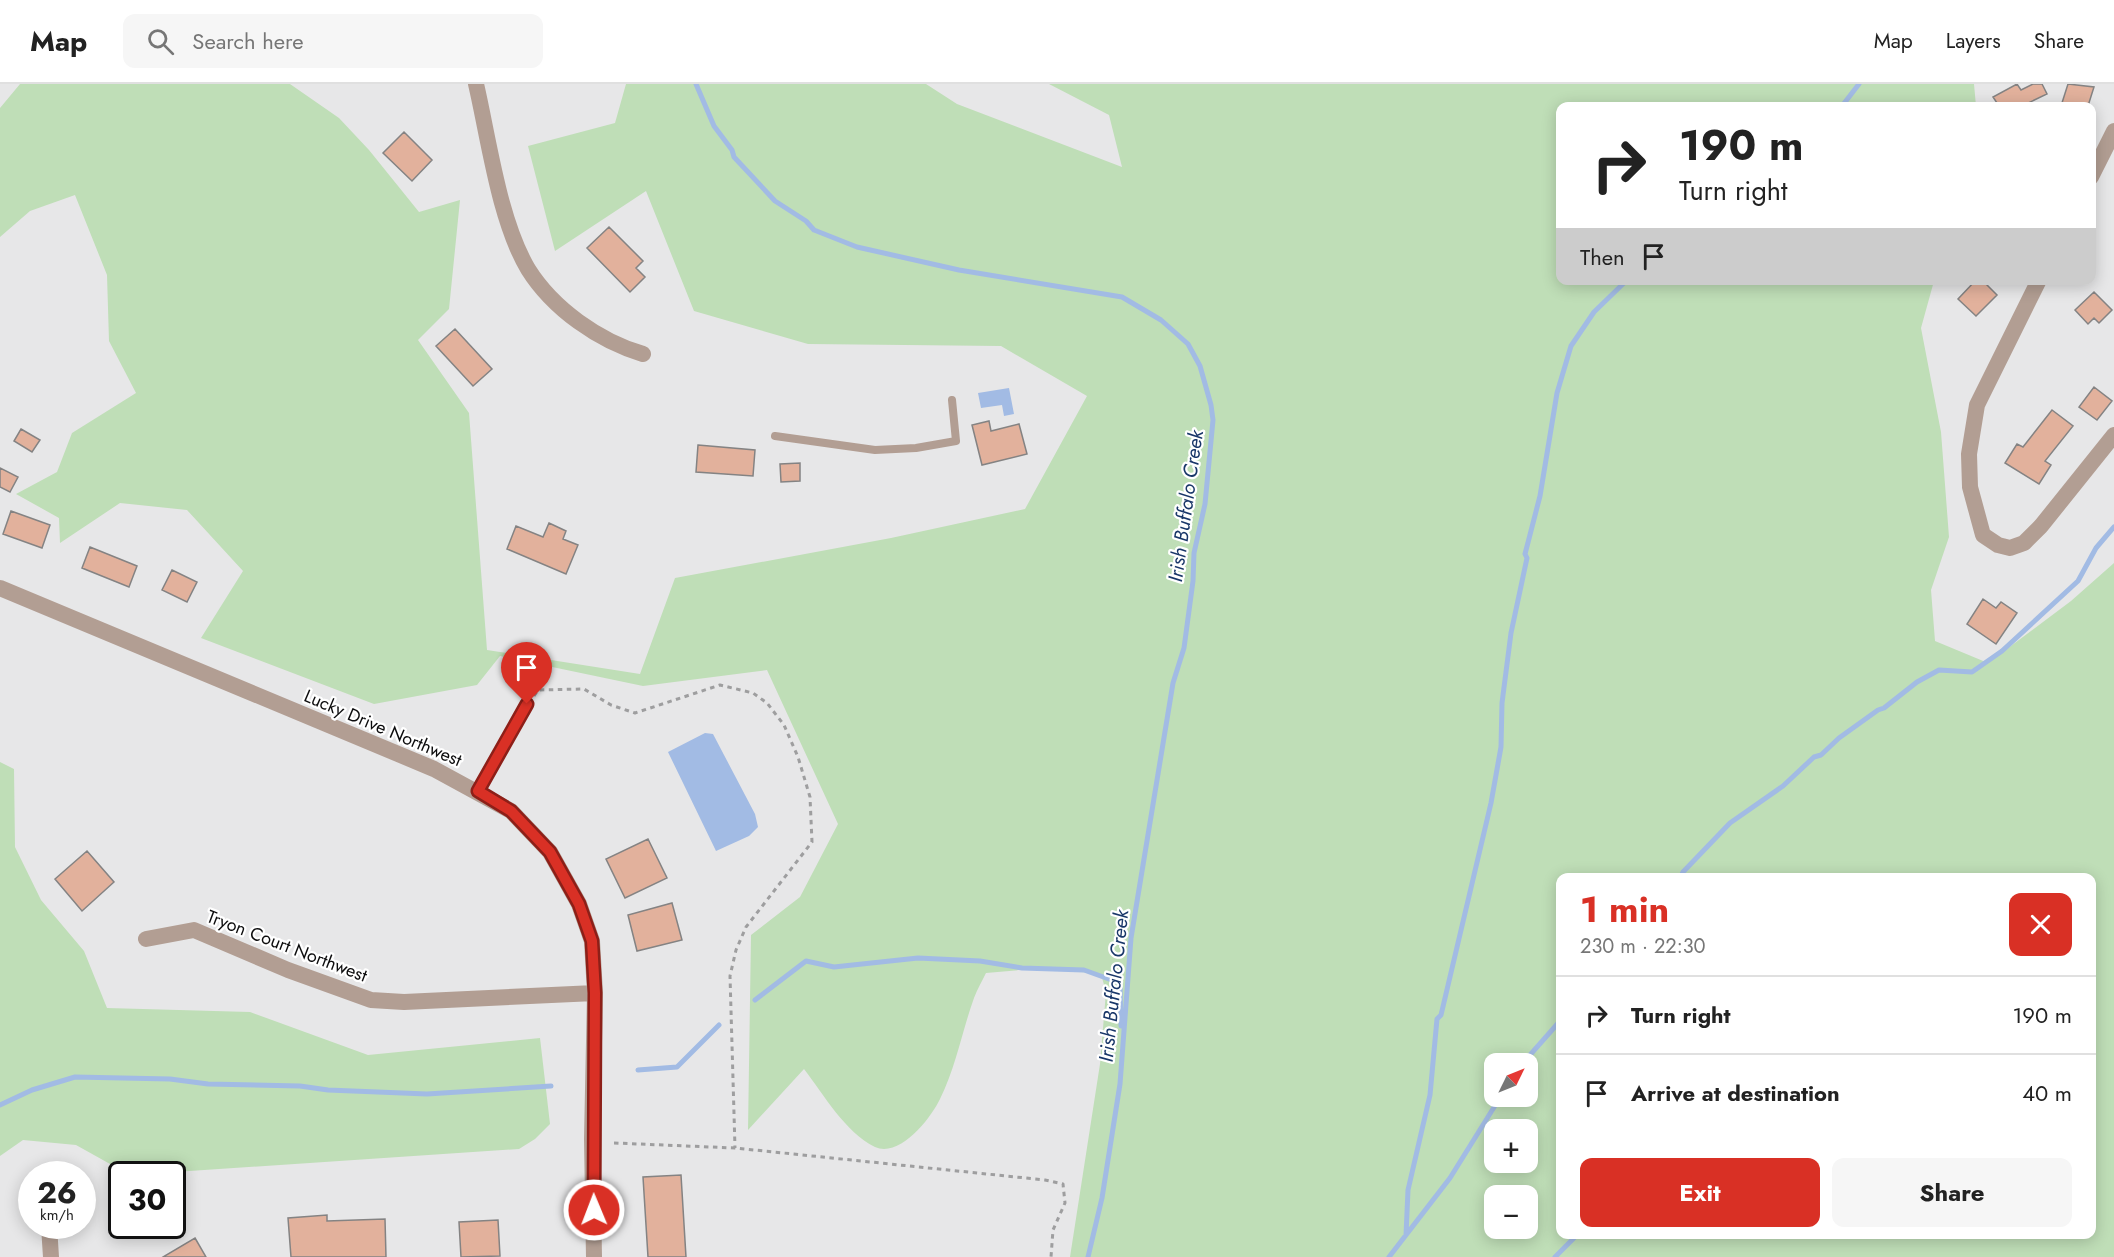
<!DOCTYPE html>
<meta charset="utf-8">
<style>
:root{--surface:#fff;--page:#f6f6f6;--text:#222;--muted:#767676;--line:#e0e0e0;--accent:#d93025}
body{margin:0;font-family:Jost,sans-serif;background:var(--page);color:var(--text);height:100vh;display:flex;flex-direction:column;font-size:22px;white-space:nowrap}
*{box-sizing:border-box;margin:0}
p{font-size:20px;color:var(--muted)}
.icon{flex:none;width:33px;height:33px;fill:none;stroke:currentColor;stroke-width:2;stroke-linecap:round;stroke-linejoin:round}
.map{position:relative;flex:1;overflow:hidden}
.sheet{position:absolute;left:1556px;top:789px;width:540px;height:366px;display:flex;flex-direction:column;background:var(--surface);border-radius:12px;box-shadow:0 3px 15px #0003}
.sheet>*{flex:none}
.hud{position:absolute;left:1556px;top:18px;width:540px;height:183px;border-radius:12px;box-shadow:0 3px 15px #0003;background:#fff;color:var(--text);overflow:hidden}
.needle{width:39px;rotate:47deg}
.buttons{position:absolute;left:1484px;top:969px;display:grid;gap:12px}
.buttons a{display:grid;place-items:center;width:54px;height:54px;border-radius:12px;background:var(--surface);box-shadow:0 3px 15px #0003;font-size:30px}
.speed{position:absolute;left:18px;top:1077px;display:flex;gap:12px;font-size:30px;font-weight:700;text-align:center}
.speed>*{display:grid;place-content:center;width:78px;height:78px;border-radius:50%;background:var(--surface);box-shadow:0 3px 15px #0003;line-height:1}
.speed small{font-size:15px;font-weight:400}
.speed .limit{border:3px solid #111;border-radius:9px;background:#fff;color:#111}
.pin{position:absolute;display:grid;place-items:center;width:51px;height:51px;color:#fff;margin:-62px -26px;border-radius:50% 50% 50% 0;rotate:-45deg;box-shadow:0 0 6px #0007}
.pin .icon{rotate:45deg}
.me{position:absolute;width:66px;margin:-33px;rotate:359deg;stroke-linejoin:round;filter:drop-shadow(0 0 4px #0008)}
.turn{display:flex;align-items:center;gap:21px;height:126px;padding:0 24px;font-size:27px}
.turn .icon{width:78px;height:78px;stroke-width:2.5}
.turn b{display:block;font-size:42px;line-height:51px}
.then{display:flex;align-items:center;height:57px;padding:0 24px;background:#0003;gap:12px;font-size:22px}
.round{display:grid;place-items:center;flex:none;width:63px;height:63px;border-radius:12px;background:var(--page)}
.head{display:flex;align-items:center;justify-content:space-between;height:102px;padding:0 24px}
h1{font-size:36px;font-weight:700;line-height:45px;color:var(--accent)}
.button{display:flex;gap:12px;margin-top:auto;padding:12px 24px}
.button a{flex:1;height:69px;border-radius:12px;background:var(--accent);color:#fff;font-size:24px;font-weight:700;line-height:69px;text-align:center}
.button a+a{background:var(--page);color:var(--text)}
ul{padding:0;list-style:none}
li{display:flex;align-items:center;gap:18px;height:78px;padding:0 24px;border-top:2px solid var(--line)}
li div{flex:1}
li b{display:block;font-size:22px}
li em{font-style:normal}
header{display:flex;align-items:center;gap:36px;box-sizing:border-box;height:84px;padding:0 30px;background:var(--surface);border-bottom:2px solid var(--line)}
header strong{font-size:28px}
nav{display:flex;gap:33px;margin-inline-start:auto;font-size:21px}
.search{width:420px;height:54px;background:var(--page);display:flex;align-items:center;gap:15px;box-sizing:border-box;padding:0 21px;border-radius:12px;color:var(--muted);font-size:22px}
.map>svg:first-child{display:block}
.green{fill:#bfdeb7;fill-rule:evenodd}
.water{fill:#a2bbe4}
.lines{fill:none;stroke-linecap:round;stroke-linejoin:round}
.stream{stroke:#a2bbe4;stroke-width:5}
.building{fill:#e2b19c;stroke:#848383;stroke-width:1.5}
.path{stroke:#9e9e9f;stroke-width:3;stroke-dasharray:4.5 4.5;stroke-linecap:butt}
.lane{stroke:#b29e93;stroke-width:8}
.street{stroke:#b29e93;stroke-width:16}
.route-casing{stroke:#8d1f18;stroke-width:15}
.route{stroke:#d93025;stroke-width:10}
.labels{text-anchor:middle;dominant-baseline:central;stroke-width:4.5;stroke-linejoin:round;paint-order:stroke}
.street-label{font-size:18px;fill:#0c0c0d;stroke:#fff}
.water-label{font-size:20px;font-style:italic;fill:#193769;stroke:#fff}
</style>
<header>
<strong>Map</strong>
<div class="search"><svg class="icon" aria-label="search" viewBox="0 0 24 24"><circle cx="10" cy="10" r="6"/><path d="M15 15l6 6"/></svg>Search here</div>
<nav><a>Map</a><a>Layers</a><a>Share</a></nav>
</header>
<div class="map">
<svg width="2114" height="1173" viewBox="0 0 2114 1173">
<rect width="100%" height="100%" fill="#e7e7e8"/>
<path class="green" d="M20,0H290L339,34L369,66L419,128L460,116L449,225L418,256L469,329L487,566L640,590L675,494L891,454L1025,425L1087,312L1001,262L808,260L694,227L646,107L555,167L528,62L615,39L626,0H926L957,20L1122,83L1109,31L1049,0H1974L1976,22H1560V196L1934,197L1921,244L1941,348L1949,453L1931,506L1935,557L1988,579L2071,517L2114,479V1173H1070L1100,980L1106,908L1101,890L1042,884L986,889C982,897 977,906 974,914C962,947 956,983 940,1015C931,1034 900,1074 875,1063C845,1048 824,1011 804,985L748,1046L751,851L800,813L838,740L767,586L643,602L500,572L477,601L374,620L201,554L243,487L187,426L120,419L60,459L59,434L16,410L57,388L72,349L136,309L109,257L107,191L75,111L30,127L0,153V24ZM1560,794H2091V1150H1560ZM1494,980H1527V1012H1494ZM1494,1046H1527V1078H1494ZM1494,1112H1527V1144H1494Z
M0,678L14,685L15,763L41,816L84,867L107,924L250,928L368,971L540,954L550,1040L535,1055L519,1065L145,1090H128L76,1061L23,1056L0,1072Z"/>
<path class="water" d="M1009,304L1014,330L1004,332L1002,321L981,324L978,309Z
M705,649L713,650L755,730L758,743L749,752L716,767L668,668Z"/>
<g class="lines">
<path class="stream" d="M696,0L714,42L732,66L734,73L775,117L806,137L814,146L857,163L959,186L1122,213L1161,236L1188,260L1200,282L1211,321L1213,336L1205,420L1194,469L1193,497L1184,564L1173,599L1131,854L1120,1000L1102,1114L1088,1173
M1842,22L1859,0
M1680,794L1683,788L1730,739L1783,702L1814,673L1821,671L1839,654L1878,626L1884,624L1917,598L1939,586L1972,588L2002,567L2078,497L2096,464L2114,443
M755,916L806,877L834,883L918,874L980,877L1022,884L1084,886L1120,899L1121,942
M1522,980L1560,937
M638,986L677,983L719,941
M0,1021L32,1006L75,993L170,995L208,1000L300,1002L328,1006L427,1010L551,1002
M1406,1151L1408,1106L1430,1011L1437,935L1441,931L1491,719L1501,663L1502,619L1511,549L1527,474L1525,470L1540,412L1557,309L1571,262L1594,228L1627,196
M1389,1173L1450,1094L1501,1012
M1555,1173L1578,1150"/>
</g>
<path class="building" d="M2017,0L2021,6L2033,0H2042L2047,10L2022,22H1999L1993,13Z
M2068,0L2094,3L2088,22H2061Z
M404,48L432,76L412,97L383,69Z
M609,143L643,177L636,184L645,193L630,208L587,164Z
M1976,196H1982L1997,211L1976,232L1958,215Z
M2094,208L2112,226L2099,239L2094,234L2088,240L2075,226Z
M455,245L492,285L473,302L436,262Z
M2094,303L2112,317L2097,336L2079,323Z
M2052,326L2073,342L2045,377L2051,381L2039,400L2005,379L2017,360L2023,363Z
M989,337L991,347L1019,340L1027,370L982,381L972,341Z
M21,345L40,356L32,368L14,357Z
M698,361L755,366L753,392L696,388Z
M800,379V397L781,398L780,380Z
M0,384L18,393L10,408L0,403Z
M11,427L50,441L42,464L3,450Z
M549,439L566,447L563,455L578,461L566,490L507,465L516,442L543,453Z
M90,463L137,482L129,503L82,484Z
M172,486L197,498L187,518L162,506Z
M1983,515L1996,524L2001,518L2017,529L1996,560L1967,540Z
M648,755L667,794L625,814L606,775Z
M87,767L114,798L82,827L55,795Z
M672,819L682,856L637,867L628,831Z
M681,1091L686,1173H648L643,1093Z
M327,1131V1137L385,1135L386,1173H291L288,1134Z
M498,1136L500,1172L461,1173L459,1138Z
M195,1154L206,1173H163Z"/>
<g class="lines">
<path class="path" d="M534,612L538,606L584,605L611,621L635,629L720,601L753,609L767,619L784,641L798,673L810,713L812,758L746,843L736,866L730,892L735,1064
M614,1059L735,1064L1045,1096L1063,1100L1065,1119L1053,1146L1051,1173"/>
<path class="lane" d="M775,352L875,366L916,364L956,357L952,316
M479,707L527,620"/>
<path class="street" d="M476,0C489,56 499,136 528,185C553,225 599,257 643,270
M2091,93L2114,47
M2039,196L1977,321L1969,370L1970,403L1983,451L1998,461L2010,464L2024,459L2041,442L2114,351
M0,504L434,685L511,727L550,768L579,820L592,857L595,909L592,1055L594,1173
M146,855L194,846L288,886L371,916L404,918L595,909
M49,1142L51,1173"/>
</g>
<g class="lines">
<g class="route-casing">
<path id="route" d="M527,620L478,707L511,727L550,768L579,820L592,857L595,909L594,1126"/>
</g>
<use href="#route" class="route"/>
</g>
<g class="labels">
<g class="street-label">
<text transform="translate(383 644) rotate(23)">Lucky Drive Northwest</text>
<text transform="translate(287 862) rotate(21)">Tryon Court Northwest</text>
</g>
<g class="water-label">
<text transform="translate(1186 422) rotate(-82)">Irish Buffalo Creek</text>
<text transform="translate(1114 902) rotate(-84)">Irish Buffalo Creek</text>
</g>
</g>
</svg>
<div class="buttons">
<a><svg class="needle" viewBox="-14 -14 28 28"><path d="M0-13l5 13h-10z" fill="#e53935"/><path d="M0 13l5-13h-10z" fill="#767676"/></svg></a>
<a>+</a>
<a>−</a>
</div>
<div class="speed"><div>26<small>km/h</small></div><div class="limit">30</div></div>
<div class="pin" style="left:527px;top:620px;background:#d93025"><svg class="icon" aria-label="arrive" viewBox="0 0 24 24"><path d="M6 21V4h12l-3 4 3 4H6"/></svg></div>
<svg class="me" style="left:594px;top:1126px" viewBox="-20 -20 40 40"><circle r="17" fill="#d93025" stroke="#fff" stroke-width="3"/><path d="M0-11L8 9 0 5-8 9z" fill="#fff"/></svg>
<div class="hud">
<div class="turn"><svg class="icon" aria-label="right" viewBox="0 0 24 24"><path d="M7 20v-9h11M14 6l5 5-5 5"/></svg><div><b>190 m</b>Turn right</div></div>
<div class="then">Then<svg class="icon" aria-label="arrive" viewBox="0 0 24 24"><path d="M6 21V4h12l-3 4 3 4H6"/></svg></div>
</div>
<section class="sheet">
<div class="head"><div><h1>1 min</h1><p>230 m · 22:30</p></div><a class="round" style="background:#d93025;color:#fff"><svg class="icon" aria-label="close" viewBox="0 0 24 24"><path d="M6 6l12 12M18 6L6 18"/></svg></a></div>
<ul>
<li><svg class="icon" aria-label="right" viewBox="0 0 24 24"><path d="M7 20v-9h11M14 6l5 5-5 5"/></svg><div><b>Turn right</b></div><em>190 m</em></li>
<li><svg class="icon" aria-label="arrive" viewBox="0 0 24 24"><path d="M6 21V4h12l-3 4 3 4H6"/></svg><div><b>Arrive at destination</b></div><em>40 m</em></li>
</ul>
<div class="button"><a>Exit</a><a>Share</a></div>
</section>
</div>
